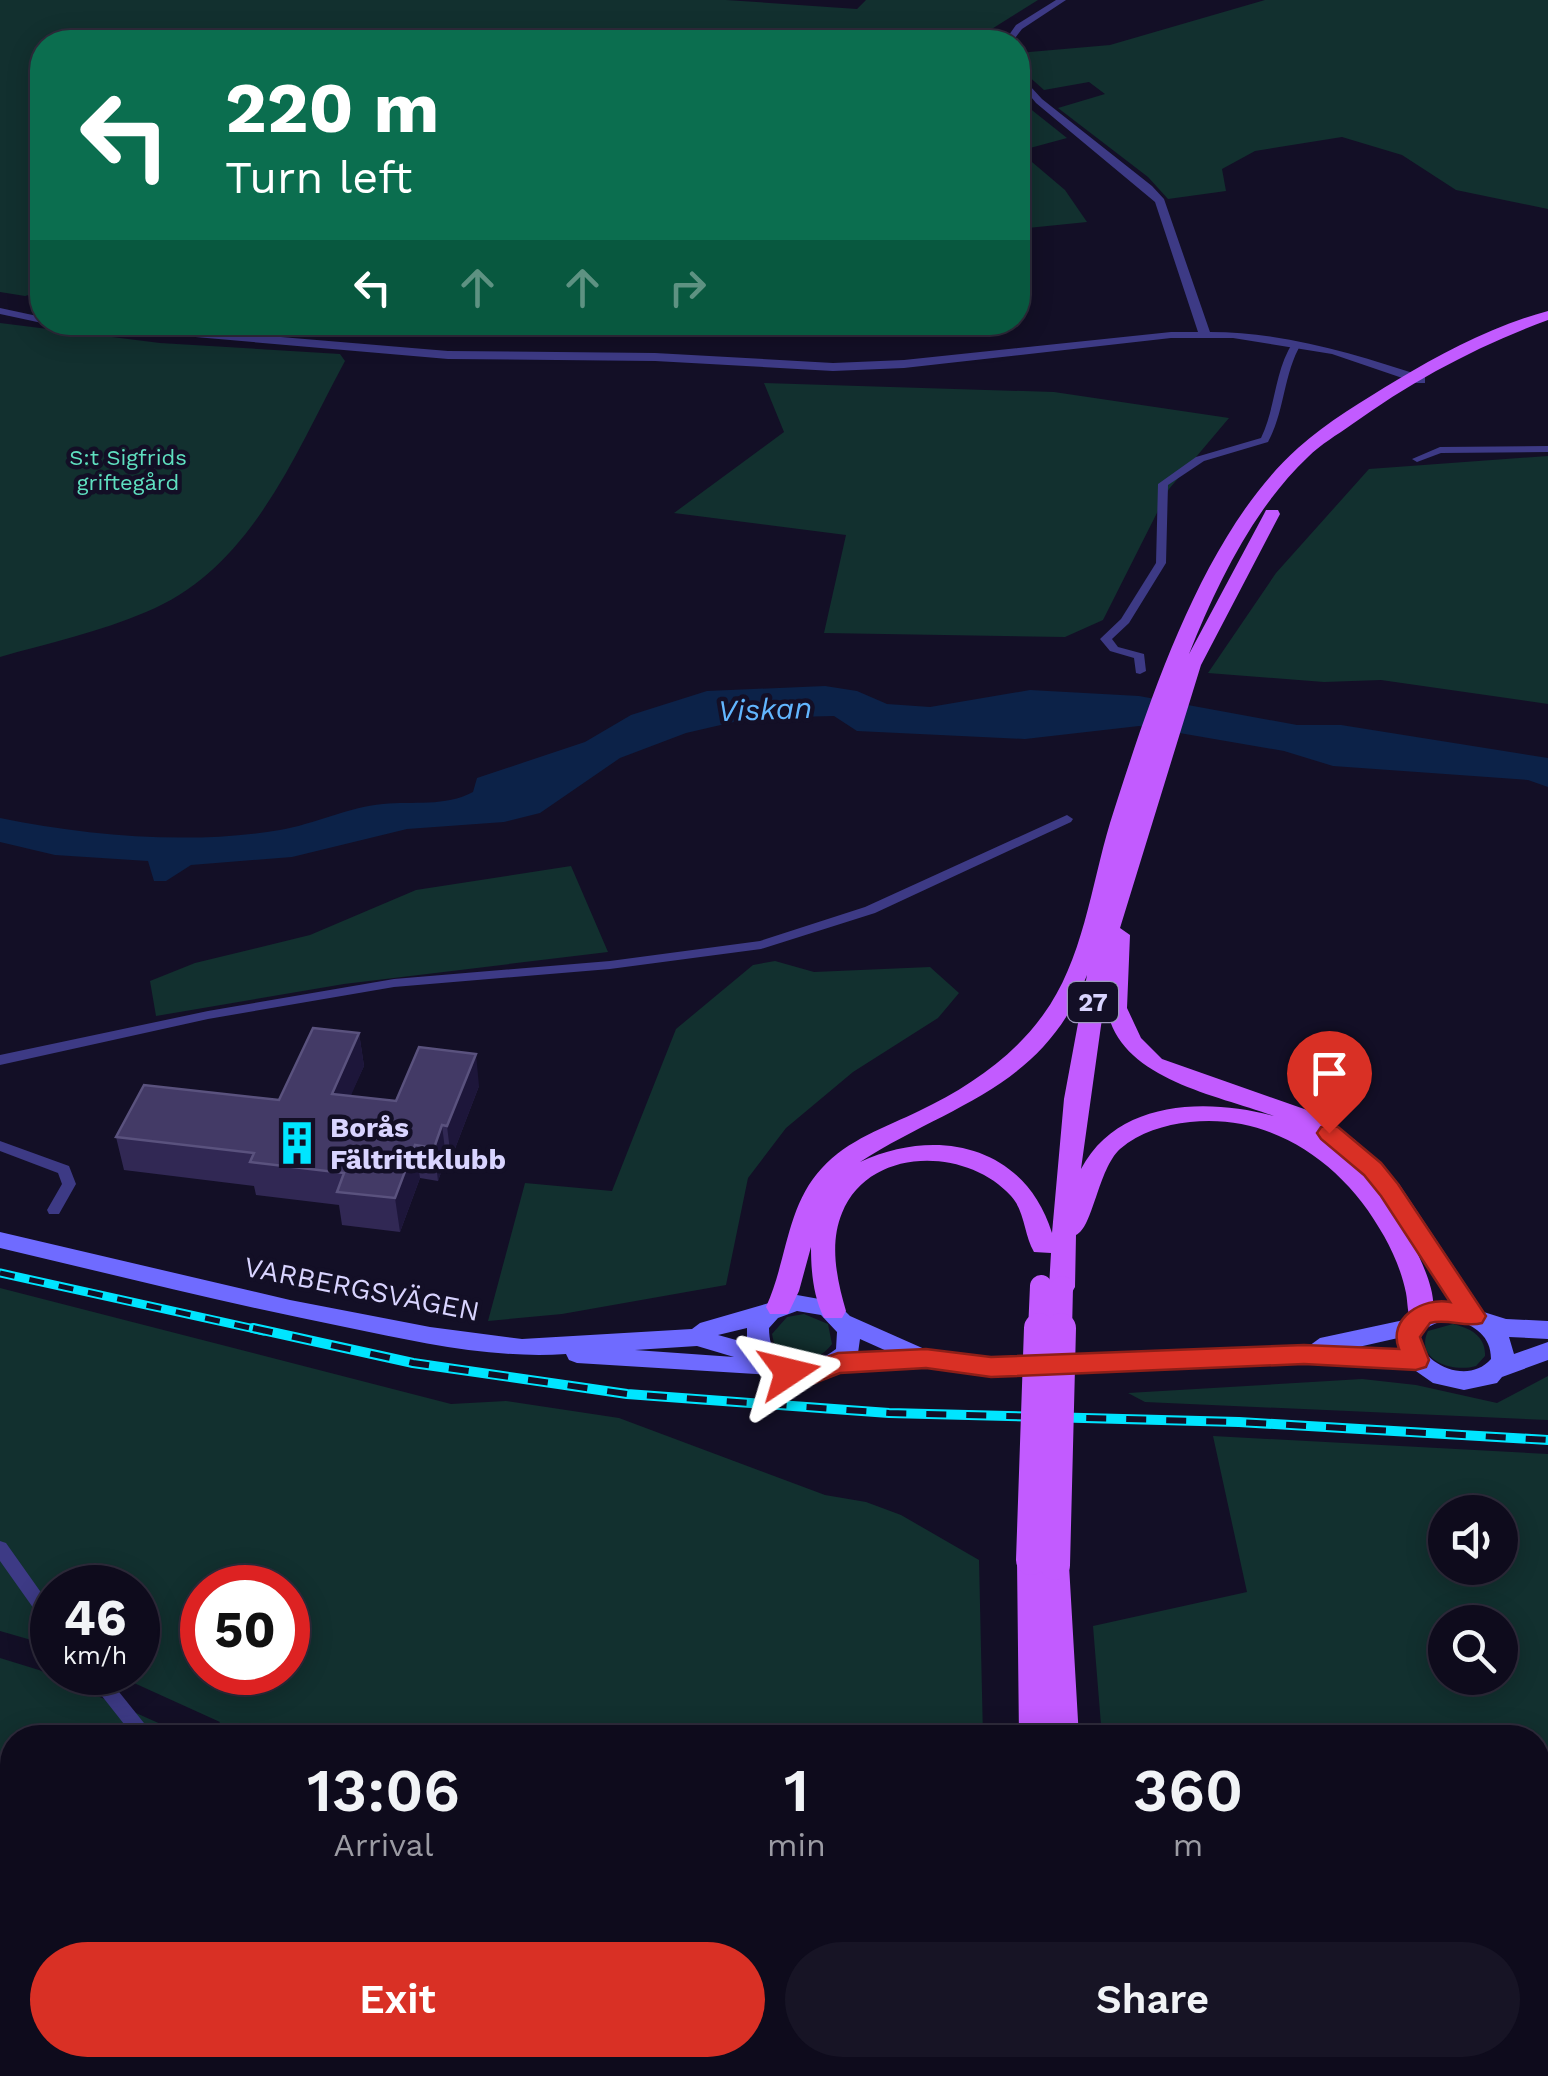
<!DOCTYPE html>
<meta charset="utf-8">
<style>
:root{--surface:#0e0b1c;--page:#171425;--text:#f1f3f6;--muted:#9b9ba3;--line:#2e2b3b;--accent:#d93025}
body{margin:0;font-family:"Work Sans",sans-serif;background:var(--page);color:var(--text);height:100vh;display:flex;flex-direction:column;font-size:38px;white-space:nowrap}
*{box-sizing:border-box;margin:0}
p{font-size:32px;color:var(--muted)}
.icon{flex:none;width:55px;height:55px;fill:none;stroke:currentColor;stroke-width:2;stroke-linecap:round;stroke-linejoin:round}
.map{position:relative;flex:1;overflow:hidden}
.side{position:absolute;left:0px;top:1725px;width:1550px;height:352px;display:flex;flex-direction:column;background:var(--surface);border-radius:40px 40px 0 0;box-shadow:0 5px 25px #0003,0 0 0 2px var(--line)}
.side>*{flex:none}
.hud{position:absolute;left:30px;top:30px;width:1000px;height:305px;border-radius:40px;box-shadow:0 5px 25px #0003,0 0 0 2px var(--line);background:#0b6e4f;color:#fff;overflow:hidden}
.controls{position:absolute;left:1428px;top:1495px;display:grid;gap:20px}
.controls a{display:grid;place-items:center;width:90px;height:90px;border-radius:50%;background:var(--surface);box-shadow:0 5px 25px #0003,0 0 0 2px var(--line);font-size:50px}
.speed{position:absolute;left:30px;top:1565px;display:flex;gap:20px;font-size:50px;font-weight:700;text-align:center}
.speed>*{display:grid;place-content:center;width:130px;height:130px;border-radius:50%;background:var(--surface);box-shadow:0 5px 25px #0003,0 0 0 2px var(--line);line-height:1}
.speed small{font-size:25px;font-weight:400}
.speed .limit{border:15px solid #d22;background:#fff;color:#111}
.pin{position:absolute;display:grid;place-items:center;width:85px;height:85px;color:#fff;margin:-102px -42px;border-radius:50% 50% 50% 0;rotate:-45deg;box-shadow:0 0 10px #0007}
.pin .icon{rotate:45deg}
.me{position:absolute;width:110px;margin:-55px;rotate:80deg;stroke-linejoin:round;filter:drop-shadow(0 0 8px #0008)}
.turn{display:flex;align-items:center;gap:35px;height:210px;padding:0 30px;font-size:45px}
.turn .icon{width:130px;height:130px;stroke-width:2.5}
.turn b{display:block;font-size:70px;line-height:85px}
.lanes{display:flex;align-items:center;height:95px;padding:0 30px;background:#0003;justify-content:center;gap:50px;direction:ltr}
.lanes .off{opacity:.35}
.eta{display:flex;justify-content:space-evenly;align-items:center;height:170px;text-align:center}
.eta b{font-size:60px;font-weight:600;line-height:70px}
.button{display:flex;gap:20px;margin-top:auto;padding:20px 30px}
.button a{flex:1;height:115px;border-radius:60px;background:var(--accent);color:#fff;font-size:40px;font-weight:600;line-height:115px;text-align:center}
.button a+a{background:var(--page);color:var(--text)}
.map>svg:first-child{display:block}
.green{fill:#12302f;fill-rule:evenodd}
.water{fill:#0c2248}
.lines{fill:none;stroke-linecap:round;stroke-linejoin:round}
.minor{fill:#3d3a85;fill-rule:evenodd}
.tertiary{fill:#3d3a85;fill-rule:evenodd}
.secondary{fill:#6f6bff;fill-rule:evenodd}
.primary{fill:#c25bff;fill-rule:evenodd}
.rail-far1-casing{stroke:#00e5ff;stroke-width:9}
.rail-casing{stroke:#00e5ff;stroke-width:10}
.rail-far1{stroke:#130f26;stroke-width:5;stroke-dasharray:15;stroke-linecap:butt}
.rail{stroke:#130f26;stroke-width:6;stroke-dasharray:20;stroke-linecap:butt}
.primary-bridge-far1{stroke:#c25bff;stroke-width:22}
.primary-bridge{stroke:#c25bff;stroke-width:30}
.wall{fill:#312854}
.shaded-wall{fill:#1d163a}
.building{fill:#433a66;stroke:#5a527e;stroke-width:2.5}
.route{fill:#d93025;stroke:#8d1f18;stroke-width:2.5}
.labels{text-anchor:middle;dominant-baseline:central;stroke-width:9;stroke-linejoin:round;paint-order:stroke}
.far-park-label{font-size:22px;fill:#5fe0c0;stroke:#130f26}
.shield{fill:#130f26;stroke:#9e99be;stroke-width:2.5}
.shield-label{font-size:25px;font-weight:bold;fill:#d9d4ff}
.poi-label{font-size:28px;font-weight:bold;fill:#d9d4ff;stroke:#130f26;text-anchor:start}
.street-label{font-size:28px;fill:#d9d4ff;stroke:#130f26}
.water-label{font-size:30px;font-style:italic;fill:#62b6ff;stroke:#130f26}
</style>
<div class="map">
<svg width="1548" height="2076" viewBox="0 0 1548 2076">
<rect width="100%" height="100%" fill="#130f26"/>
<path class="green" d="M0,0H726L857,9L866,0H1038L971,42H42V291L25,296L0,292Z
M1265,0H1548V209L1456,190L1402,155L1342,137L1255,151L1222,169L1226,191L1168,199L1148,177L1058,108L1105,94L1089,82L1044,90L1026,74L1018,53L1110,45Z
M1018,99L1067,138L1019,151L1065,190L1087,222L1018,229Z
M0,323L160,343L340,354L345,361C294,455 252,568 146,612C100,632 48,643 0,657Z
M764,383L1054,392L1229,418L1169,489L1103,620L1065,637L824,633L846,535L674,513L784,432Z
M1548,456V704L1381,680L1324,682L1208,673L1276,573L1369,469Z
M571,866L608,952L344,984L156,1016L150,981L195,963L310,935L416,890Z
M775,961L814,972L930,967L959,993L938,1018L853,1072L786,1128L748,1178L726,1285L562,1314L488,1321L525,1183L612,1191L676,1029L753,965Z
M0,1288L451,1404L506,1401L619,1418L825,1495L866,1502L901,1515L979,1560L983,1737H210L220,1722L112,1673L138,1672V1588H52V1646L0,1631ZM202,1588H288V1672H202Z
M804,1314L828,1324L832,1344C817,1364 793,1365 775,1348L772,1334L787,1317Z
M1453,1324C1470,1328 1486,1336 1485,1356L1476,1366C1453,1373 1414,1360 1428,1331Z
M1548,1376V1420L1145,1402L1128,1393L1362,1379L1416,1385L1497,1403Z
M1213,1436L1548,1454V2076H1141L1140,2065H1538V1738L1102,1737L1093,1626L1247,1592ZM1445,1512H1500V1568H1445ZM1445,1622H1500V1678H1445Z
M0,1658L39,1670L190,1737L12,1738V2065H993V2076H0Z"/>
<path class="water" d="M825,686L857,691L887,704L930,707L1030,690L1139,696L1297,725H1341L1548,758V787L1528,780L1333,766L1284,751L1139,726L1025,739L857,731L834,716L751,718L686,733L620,758L540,813L504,822L407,829L292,857L191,865L166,881H154L148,861L55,855L0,842V818C88,836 191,845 280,830C315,824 348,807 383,804C413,801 445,807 473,792L477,778L585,742L631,715L707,691Z"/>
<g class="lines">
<path class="minor" d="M1293,342L1301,344C1283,375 1285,411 1268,442L1204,461L1168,485L1166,563L1129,623L1112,639L1118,647L1144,654L1146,671L1140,674L1136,673L1134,658L1110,651L1100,639L1121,619L1156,563L1158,484L1196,457L1261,438C1276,407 1274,372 1293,342Z
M1548,446V452L1441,453L1417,462L1412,459L1440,447Z
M1067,815L1073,819L1071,822L875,913L761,949L610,969L394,987L208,1019L0,1065V1055L208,1011L394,979L610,961L760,941L865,907Z
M0,1141L69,1166L76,1184L59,1214H49L47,1210L62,1184L58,1173L0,1151Z
M0,1541L6,1543L52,1608V1628L46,1626L0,1561Z
M83,1672H103L156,1738H135Z
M423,2065H447L453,2076H429Z"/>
<path class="tertiary" d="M1056,0H1066L1022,29L1012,42H1004L1016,25Z
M1018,73L1042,99L1152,186L1164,199L1210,332C1284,332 1355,354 1425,377V383H1417L1332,354L1233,338H1171L904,368L833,371L655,361L448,359L57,325L52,322H104L448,351L655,353L833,363L904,360L1171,332H1198L1155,202L1036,103L1018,81Z
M0,308L42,317V322H46L42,323L0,314Z"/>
<path class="secondary" d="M0,1232L290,1300L430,1327L522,1339L692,1329L700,1323L797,1295L836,1302L850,1316L929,1351L991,1358L1309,1346L1320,1338L1404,1320L1429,1305L1455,1303L1506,1319L1548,1321V1339L1509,1337L1514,1354L1548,1342V1360L1502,1377L1497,1383L1464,1390L1433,1383L1413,1369L1305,1363L991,1376L926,1368L840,1372C819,1387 796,1383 773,1375L577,1363L569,1360L566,1354C491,1359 418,1342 345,1327C229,1304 115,1275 0,1248ZM797,1311L821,1315L837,1332L836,1349C808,1371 769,1372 769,1328L778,1318ZM1455,1319C1475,1326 1491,1336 1491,1359C1456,1399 1375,1328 1455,1319ZM747,1328V1343L718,1335ZM1398,1338L1401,1350L1354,1348ZM860,1339L889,1352L858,1353ZM697,1346L734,1357L635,1350Z"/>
<path class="primary" d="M1548,311V320C1477,346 1412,381 1351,425C1337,435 1321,444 1308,457C1253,509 1217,584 1189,654L1264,514L1266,510H1278L1280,514L1201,665L1120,928L1130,935L1127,1008L1141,1038L1162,1059L1310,1111L1355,1140L1399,1184L1482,1309L1486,1316L1482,1323H1464L1413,1244C1423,1265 1441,1300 1430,1323H1412C1407,1313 1408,1304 1406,1293C1402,1273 1394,1254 1384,1236C1345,1165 1274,1113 1190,1122C1164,1125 1140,1132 1120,1149C1098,1169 1093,1228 1076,1235L1075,1287L1071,1294H1053L1049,1287L1051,1253L1034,1252C1024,1235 1025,1211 1011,1196C967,1147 869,1146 842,1213C829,1244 837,1280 846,1311L842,1318H824C813,1296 811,1270 811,1247L799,1291L788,1314H770L766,1307C787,1262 786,1206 822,1168C847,1140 886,1127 919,1111C967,1088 1012,1058 1043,1015C1083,961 1091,886 1110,823C1148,704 1202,534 1298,448C1327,422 1364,400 1397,380C1444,352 1495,325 1548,311ZM1087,975L1064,1099L1052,1233C1025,1146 938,1126 860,1162C950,1104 1043,1089 1087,975ZM1106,990C1102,1076 1211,1093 1274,1116C1207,1098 1118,1099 1081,1169Z
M1031,1548L1041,1552L1044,1558L1055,1553L1065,1557L1069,1565L1079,1738H1019L1017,1560L1021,1552Z
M1042,2065H1106L1107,2076H1043Z"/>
<g class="rail-far1-casing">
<path id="rail-far1" d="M0,1273L264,1331"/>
</g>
<g class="rail-casing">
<path id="rail" d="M253,1328L413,1363L627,1394L889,1413L1239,1422L1548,1440"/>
</g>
<use href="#rail-far1" class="rail-far1"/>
<use href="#rail" class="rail"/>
<path class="primary-bridge-far1" d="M1039,1331L1041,1286
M1061,1331L1062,1287"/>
<path class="primary-bridge" d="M1031,1560L1039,1328
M1055,1565L1061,1328"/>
</g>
<path class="wall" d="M359,1033L364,1066L350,1096L396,1101L479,1086L451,1159L446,1158L438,1181L420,1178L400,1232L342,1225L339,1205L256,1195L254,1186L124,1170L116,1137L279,1100Z"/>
<path class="shaded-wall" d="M359,1033L364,1066L337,1127L332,1094Z
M476,1054L479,1086L451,1159L447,1126Z
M442,1125L446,1158L438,1181L434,1148Z
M415,1145L420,1178L400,1232L395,1198Z"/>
<path class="building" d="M313,1028L359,1033L332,1094L396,1101L419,1047L476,1054L447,1126L442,1125L434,1148L415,1145L395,1198L337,1192L344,1173L250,1162L254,1153L116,1137L144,1085L279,1100Z"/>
<path class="route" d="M1329,1125L1338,1127L1381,1163L1398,1184L1486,1316L1482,1323C1465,1328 1448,1318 1430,1323L1420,1337L1429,1360L1426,1367L1416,1370L1304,1364L991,1377L926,1368L840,1373L812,1384L779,1379L776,1372L779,1365L810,1363L838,1353L926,1349L991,1357L1304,1345L1399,1349C1387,1318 1423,1297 1450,1302L1381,1196L1364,1175L1321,1139L1317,1133L1321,1127Z"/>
<defs>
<g id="building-bare" transform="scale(3.45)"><path d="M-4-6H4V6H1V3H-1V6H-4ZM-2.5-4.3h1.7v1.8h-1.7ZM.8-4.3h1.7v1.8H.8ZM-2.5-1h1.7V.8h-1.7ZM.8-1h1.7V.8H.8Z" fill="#00e5ff" stroke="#130f26" stroke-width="2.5" paint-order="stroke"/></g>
</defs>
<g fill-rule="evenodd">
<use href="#building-bare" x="297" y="1143"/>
</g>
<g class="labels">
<g class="far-park-label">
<text x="128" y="457">S:t Sigfrids<tspan x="128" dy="25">griftegård</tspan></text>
</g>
<rect class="shield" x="1068" y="982" width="50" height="40" rx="8"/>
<g class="shield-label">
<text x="1093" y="1002">27</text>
</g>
<g class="poi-label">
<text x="330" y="1127">Borås<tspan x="330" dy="32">Fältrittklubb</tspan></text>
</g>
<g class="street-label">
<text transform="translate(362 1289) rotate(11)">VARBERGSVÄGEN</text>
</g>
<g class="water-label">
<text transform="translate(765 709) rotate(-2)">Viskan</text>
</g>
</g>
</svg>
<div class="controls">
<a><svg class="icon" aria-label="sound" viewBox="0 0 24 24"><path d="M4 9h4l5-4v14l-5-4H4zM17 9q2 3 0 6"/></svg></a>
<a><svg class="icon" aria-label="search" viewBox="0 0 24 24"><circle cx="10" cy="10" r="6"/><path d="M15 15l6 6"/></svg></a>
</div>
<div class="speed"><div>46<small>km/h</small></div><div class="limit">50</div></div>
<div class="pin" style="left:1329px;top:1133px;background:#d93025"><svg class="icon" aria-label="arrive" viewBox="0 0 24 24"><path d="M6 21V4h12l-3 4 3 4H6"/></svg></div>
<svg class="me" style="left:789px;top:1372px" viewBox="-20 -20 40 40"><path d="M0-17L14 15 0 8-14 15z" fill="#d93025" stroke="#fff" stroke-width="4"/></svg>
<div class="hud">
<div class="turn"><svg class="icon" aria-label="left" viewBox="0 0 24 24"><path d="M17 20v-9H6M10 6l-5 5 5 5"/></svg><div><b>220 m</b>Turn left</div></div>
<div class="lanes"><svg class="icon" aria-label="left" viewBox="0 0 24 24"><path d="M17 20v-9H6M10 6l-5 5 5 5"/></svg><svg class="icon off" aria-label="ahead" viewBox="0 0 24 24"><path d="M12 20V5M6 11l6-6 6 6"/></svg><svg class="icon off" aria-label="ahead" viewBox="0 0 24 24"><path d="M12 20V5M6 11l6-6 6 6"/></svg><svg class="icon off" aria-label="right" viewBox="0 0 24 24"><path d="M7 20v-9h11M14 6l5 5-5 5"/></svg></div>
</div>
<section class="side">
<div class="eta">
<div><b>13:06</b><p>Arrival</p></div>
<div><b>1</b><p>min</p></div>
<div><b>360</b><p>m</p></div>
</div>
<div class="button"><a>Exit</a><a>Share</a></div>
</section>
</div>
